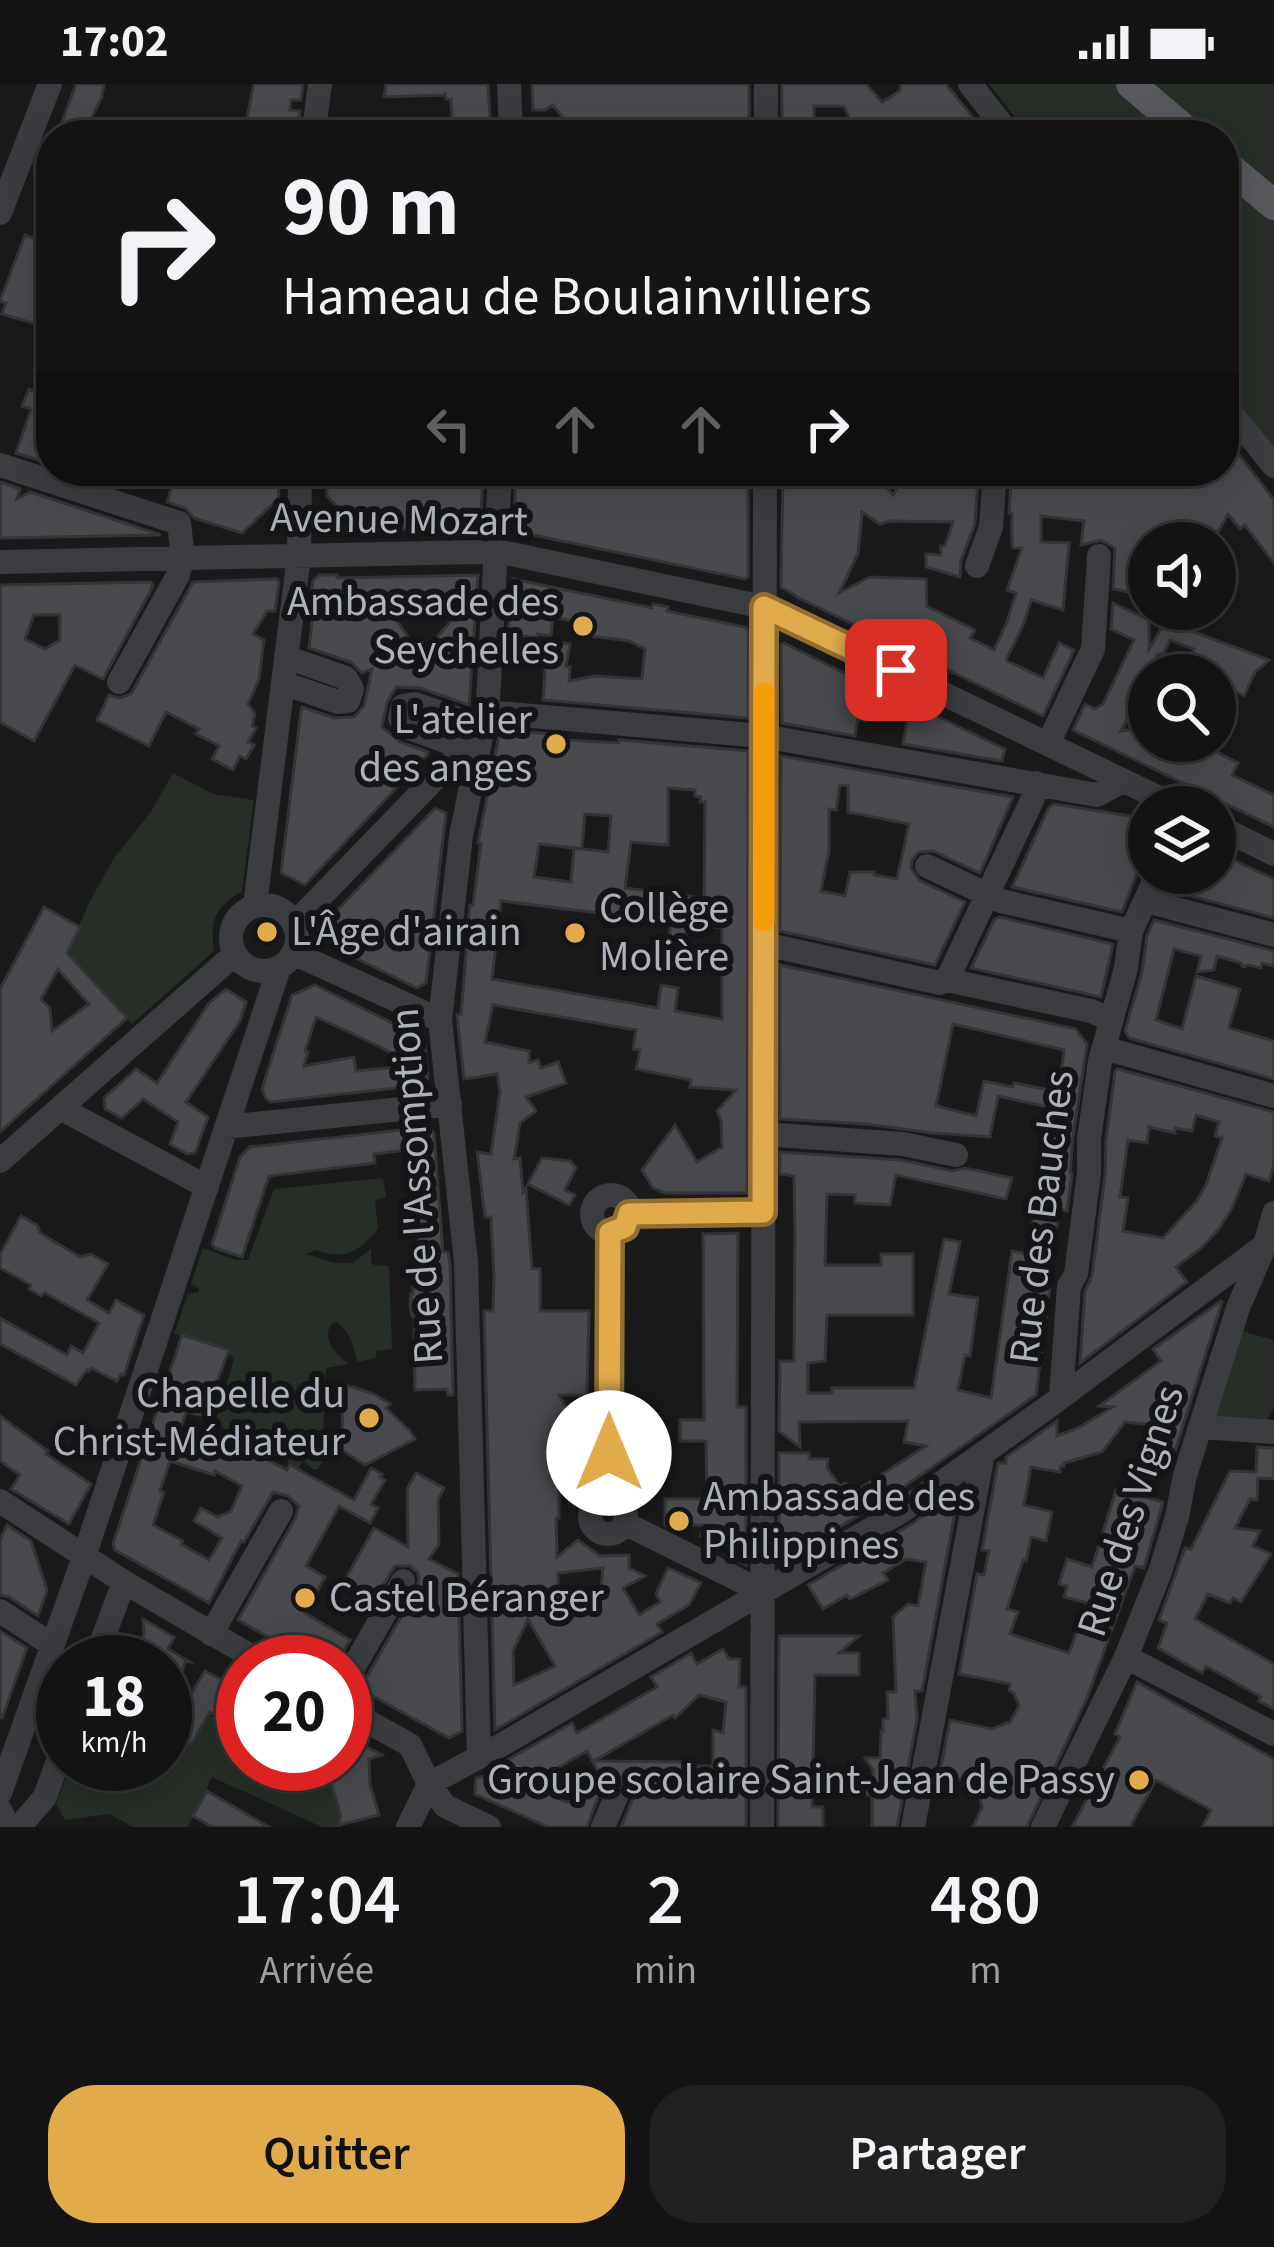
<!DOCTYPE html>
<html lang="fr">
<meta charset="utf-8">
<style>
:root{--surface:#141414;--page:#212122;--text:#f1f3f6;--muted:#9d9ea0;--line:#333334;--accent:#e1ab4c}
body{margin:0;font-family:"Source Sans 3",sans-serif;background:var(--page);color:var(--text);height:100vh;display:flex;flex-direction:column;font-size:45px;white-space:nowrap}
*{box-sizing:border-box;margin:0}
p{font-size:39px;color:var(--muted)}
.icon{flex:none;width:66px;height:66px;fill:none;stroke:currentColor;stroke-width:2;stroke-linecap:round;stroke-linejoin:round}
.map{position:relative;height:1743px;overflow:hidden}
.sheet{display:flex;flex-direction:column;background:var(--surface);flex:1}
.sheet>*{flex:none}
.top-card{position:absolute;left:36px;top:36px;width:1203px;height:366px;border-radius:48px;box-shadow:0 6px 30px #0003,0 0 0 3px var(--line);background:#141414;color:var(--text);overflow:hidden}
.fabs{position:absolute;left:1128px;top:438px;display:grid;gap:24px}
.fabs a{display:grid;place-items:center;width:108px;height:108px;border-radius:50%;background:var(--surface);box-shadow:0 6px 30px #0003,0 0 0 3px var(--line);font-size:60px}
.speed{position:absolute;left:36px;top:1551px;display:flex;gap:24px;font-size:60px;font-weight:700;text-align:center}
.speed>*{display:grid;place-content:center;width:156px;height:156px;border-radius:50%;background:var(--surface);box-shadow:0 6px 30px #0003,0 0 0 3px var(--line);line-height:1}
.speed small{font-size:30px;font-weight:400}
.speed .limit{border:18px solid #d22;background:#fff;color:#111}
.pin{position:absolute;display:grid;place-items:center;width:102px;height:102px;color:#fff;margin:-51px;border-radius:24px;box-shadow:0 6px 18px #0006}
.me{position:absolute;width:132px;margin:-66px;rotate:0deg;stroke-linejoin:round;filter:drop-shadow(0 0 9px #0008)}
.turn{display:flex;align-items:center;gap:42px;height:252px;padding:0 48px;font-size:54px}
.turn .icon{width:156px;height:156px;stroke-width:2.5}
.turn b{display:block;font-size:84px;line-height:102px}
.lanes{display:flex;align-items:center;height:114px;padding:0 48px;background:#0003;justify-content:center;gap:60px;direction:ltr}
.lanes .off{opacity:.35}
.eta{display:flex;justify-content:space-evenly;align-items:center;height:204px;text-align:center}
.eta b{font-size:72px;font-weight:600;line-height:84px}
.primary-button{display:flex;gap:24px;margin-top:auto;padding:24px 48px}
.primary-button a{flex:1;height:138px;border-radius:48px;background:var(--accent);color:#111;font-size:48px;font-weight:600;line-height:138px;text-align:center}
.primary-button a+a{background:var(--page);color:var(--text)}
.status{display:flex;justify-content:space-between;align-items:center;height:84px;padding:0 60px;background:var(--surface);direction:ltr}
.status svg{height:33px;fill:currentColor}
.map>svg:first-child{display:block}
.green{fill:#262e27}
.building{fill:#494a4e;stroke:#343437;stroke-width:3;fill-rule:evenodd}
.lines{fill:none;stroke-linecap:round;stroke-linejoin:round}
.minor{stroke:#3b3c40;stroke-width:24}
.major{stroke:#57595f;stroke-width:30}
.route-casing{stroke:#926f31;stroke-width:30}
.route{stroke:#e1ab4c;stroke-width:21}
.slow{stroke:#f59e0b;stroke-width:21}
.poi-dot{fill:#e1ab4c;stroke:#151517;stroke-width:4.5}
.labels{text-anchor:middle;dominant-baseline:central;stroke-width:12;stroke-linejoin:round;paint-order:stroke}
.street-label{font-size:42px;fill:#adb1ba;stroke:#151517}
.poi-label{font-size:42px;fill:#adb1ba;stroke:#151517;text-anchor:end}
</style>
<div class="status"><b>17:02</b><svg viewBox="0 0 49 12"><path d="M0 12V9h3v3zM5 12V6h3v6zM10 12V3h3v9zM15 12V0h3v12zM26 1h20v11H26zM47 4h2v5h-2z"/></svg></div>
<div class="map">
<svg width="1274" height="1743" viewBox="0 0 1274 1743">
<rect width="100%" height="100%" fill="#1a1a1b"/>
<path class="green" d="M989,0H1274V365L1224,299V51H1029Z
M173,689L213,710L254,716L242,807C215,823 210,836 214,867L132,940L67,869L89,819L114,774L151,728Z
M383,1094L386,1113L375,1116L378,1145C357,1170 345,1176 315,1166L306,1170L335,1179H353L371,1165V1178L374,1181L389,1182L392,1265L376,1267V1274L357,1278C354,1262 350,1248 337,1238L331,1240C322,1258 336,1270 349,1280L326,1284L322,1378L318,1385H313L303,1377L298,1385L275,1370L271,1377L238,1360L216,1336L234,1275L225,1264L174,1250L188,1210L199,1208V1204L191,1200L203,1164L235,1176H248L274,1105Z
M1241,1247L1274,1256V1324L1266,1337L1214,1334Z
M209,1631L243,1650V1680C278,1680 323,1673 336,1714C339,1726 342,1731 338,1743H322L212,1693L188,1743H133L109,1730L65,1736L56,1720L71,1680H165V1646L191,1660Z"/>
<path class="building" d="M76,0H104L102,13L83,51H57Z
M254,0H303L301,16H291L290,26L300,27L299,37L303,51H249L250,48L244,47Z
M386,0H488L491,51H453L451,15H446L445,8V11L384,13Z
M532,0H749V51H576L553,21L545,26H533Z
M782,0H866L882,18L900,7L901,0H946L987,51H936L932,40L920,35L906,47L905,51H856L844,22H814V35H782Z
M50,113L51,193L47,204L51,205V216L39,241L2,230L6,219L0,217L25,151L34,154Z
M29,305L51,314V336L47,347L51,349V380L16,369L31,325L22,322Z
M1224,351L1274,416V479L1245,441L1240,445L1228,430L1212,459H1149V512L1113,505L1115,464L1101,456L1081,461L1084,437L1041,432V458L1069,459L1063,526L1031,516L1024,539L1007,574V577L1043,594L1059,559L1074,566L1043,632L799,514L781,503L783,391L878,393L893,411L904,394L978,397L975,440L961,476L960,493L926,483V470L941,471V462H945L953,438L890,437L880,440L862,428L858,469L839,509L870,493L926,495L927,522L975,546L970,554L994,566L1007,538L1016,509L1007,506L1022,464H1013L1012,458V429H1009L1011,398L1111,402L1147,397L1173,387H1224Z
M176,387H275L282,394L278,399L279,414L242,449L194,434L185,424L167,418Z
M326,387H413V400H440V387H483L481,436L473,444L361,446L359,432L349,435L327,412Z
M516,387H596L595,393L622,395V387H672L674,398L699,400V387H748V493L745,495L514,447Z
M0,398L20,405L17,415L30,408L161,451L0,454Z
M319,491H337V494L478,491L469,621L420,604L396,603L387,618L382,643L400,658L428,668L427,671L305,801L281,789L301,626L302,623L334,634L354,633L364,622L372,585L362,589L351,578L309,564L313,527L309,526L313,497ZM394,532H455L434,557H411Z
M277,495L279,498L275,527H267L253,550L264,556L259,595L248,620L255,630L252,642L256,644L248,658L254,661L246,675L240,672L233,686L212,675L219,662L196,650L199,645L166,628L149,662L97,636L109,611L120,614L131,610L193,498Z
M513,495L652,524L653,520L668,523L667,527L745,543L748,547V634L543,616L547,556L570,560L566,582L570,583L569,597L595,592L642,595L645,565L629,557L576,550L577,538L553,533L551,552L537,550L536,554L508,549Z
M151,498L153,502L103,595L75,581L34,657L0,638V501ZM34,531H60V556L45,565L25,555Z
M1113,519L1149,536V565L1173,525H1191L1181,543L1269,576L1255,588L1244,612L1215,596V591H1182L1194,565L1170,556L1164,569L1157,571L1145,597L1147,608L1139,610L1121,647L1146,643L1149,657H1222L1217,668L1238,679L1232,691L1274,711V743L1073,646L1085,620L1094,625L1103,620L1134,556L1111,545Z
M784,559L929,631L930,629L1005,665L1002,677L903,660L907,637L871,620L866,637L858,635L855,652L782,639L781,561Z
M500,646L550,650V655L619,659V656L748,667L747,1109H665L653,1104L642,1086L675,1041L697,1078L722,1063L721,1037L717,1027L736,1006L690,1003L691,996L636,985L640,966L633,965L636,946L493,921L485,958L529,967V979L538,976L541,984L558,978L566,999L526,1013L536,1027L520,1039L514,1075L520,1074L523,1108L526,1104L532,1185H540V1227H589L587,1311H559L573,1335H587V1362H564V1394L562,1402H559V1434H556L557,1473L578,1456L600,1472L629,1471V1484L645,1492L623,1504L639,1531L660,1518L656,1510L668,1484L701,1499L689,1521L657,1540L662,1548L495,1646L484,1227H493L494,1192L491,1133H485L477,1068L491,1070L500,1008L497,990L464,995L457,931L461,930L470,821H473L481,759H478ZM668,704L695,706V712L701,713L700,718H705L704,814L625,804L631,758L668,761ZM585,730L611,732L608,768L574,764L571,798L534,793L539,760L582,765ZM501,817L671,838L668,859L684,861L688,840L722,844V935L675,927L678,904L661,901L658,924L492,895ZM603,1484L600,1514L574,1530L568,1520L558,1525V1489ZM528,1535L555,1582L514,1601L513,1567Z
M781,672L1013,713L980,789L933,767L919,768L912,776L911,784L919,796L965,818L935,881L780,847ZM840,701L848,702V728L909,740L897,795L874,791V788H850L845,812L821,807L829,766V725L836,726Z
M1054,720L1136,733L1142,737L1141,779L1122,828L1012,803L1049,723Z
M435,724L446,729L426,899L417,904L335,864L330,834Z
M1215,767L1274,795V834L1168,806L1170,789H1215Z
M44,823L80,843L67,869L127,934L0,1048V905ZM58,885L89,920L52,947L50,925L41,915Z
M999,833L1113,860L1101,913L971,884L994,836Z
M1154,836L1274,867V882L1262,879L1261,884L1248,881L1243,883L1241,879L1217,872L1214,886L1197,888L1201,872L1174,865L1156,936L1182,945L1196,892L1240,905L1229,944L1274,957V995L1129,954L1125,947L1142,888L1147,852Z
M780,881L1076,945L1087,960L1073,1053L1070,1089L1072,1090L1067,1127L1060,1125L1046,1201L1050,1202L1036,1311L889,1413L795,1470L789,1466L779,1474V1369H809V1375H828L827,1384L840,1402L845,1399L859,1405L926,1362L904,1358L908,1337L799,1338L800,1363L779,1347L780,1277H794L795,1149L794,1092L780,1090V1068L901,1076L953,1087L965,1084L1012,1094L1006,1115L896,1091L890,1121L855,1119V1111L827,1110L825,1181H881V1170H913V1231H827L825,1277L808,1279V1309H832V1304H914L944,1155L960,1158L949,1210L978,1214L970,1272L965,1271L958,1306L991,1314L1012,1167L1028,1170L1037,1111L1041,1112L1043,1100L1048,1101L1057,1025L998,1012L990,1053L933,1049L866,1040L780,1035ZM953,940L1064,966L1059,1008L1014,999L1013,1003L984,997L976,1032L936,1022Z
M315,901L417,951L425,962L428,994L423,1001L270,1018L265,1013L262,1005L292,911ZM316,933L351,949L417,981L356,987L354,973L304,982L308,968L305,967Z
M226,905L246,918L240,937L186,1018L208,1033L195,1069L187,1070L170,1060L178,1038L143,1015L122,1034L105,1025L104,1014L136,985L157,999L209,919Z
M1118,985L1274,1028V1080L1269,1097L1246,1090L1232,1124L1218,1146L1200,1165L1176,1183L1187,1198L1080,1279L1085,1207L1092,1192L1105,1091L1106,1056L1115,987ZM1196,1031L1219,1038L1215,1052L1222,1054L1206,1101L1196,1118L1163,1154L1123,1147L1128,1114L1120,1113L1128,1056L1147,1059L1149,1043L1175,1049V1044L1192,1047Z
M428,1043L434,1049L443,1168H448L450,1179L453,1311H448L447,1305L415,1306L414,1232H412L410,1221L411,1210H413V1168H417L416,1163H419L414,1099H412L410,1079L407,1080L406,1066L374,1070L375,1079L269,1092L242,1173L215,1164L212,1160L240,1073L250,1063Z
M542,1074L570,1077L576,1084L565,1106L575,1111L569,1121L528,1100Z
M21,1132L37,1141L40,1149L80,1173L91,1170L108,1180L87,1216L109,1229L116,1216L144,1231L124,1291L121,1290L117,1297L91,1284L89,1287L87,1285L76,1301L0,1260V1234L67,1271L71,1262L83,1269L99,1239L45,1209L41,1212L29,1205L31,1201L0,1184V1170Z
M738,1149L737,1323H746V1481L725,1471L727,1466L700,1452L706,1441H665V1415H707L706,1357H680V1336H704L703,1150Z
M1221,1217L1222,1218L1170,1383L1147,1378L1161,1342L1125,1338L1102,1368L1064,1379V1382H1060V1388L1031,1383L1024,1421L1052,1428L1046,1457L1031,1453L1026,1477L1023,1476L1007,1525L1018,1528L1010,1550L1069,1569L1088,1519L1064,1513L1067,1502L1059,1500L1067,1475L1092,1483L1116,1406L1163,1418L1144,1484L1135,1482L1087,1614L1027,1743H973L982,1723L976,1698L939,1693L950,1636L992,1645L1010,1638L1019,1622L1014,1610L1009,1606L1010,1600L959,1590L977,1490L984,1491L989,1467L982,1466L998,1379H1006V1373L1057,1337V1352L1078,1344L1113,1323L1099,1322L1161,1277L1153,1265Z
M182,1251L229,1266L204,1332L186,1328L178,1352L233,1370L238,1360L287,1386L290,1381L354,1416L371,1384L382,1390L380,1393L385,1396L371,1420L378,1424L370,1439L339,1422L306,1482L325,1493L305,1529L350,1556L337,1578H313L238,1536L295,1435L299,1422L288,1412L273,1408L244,1458L241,1457L209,1519L115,1466L113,1460ZM170,1377L214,1391L215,1387L242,1402L231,1427L218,1433L201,1424L194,1437L222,1454L209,1476L181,1460L183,1457L153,1441L164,1408L160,1407Z
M343,1300L374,1310L390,1320L386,1324L409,1346L415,1355L365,1381L342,1366Z
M0,1332L48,1367L46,1370L91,1400L69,1440L11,1405L20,1391L0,1377Z
M1257,1363L1274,1364V1395L1258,1394L1257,1416L1250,1415L1235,1444L1260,1447L1253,1462L1271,1470L1241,1518L1233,1514L1230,1519L1208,1510L1195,1535L1274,1580V1625L1259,1617L1261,1613L1206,1582L1202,1589L1158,1564L1167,1539L1159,1536L1185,1464L1191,1465L1230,1387L1256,1388Z
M416,1389L444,1404L438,1416L439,1460L429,1475L458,1490L462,1647L449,1654L360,1605L417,1505L419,1495L417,1488L410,1482H395L373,1517L341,1503L374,1444L408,1463L407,1405Z
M959,1406L922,1607H915L917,1635L897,1743H872V1711H863L873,1699V1686L865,1674H880L881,1647H883V1635H888L887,1608H896L893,1533L908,1520L918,1522L926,1478L906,1475L883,1489L888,1496L850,1515L847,1511L823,1525L808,1501L910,1441Z
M7,1441L31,1457L47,1506L38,1532L9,1513L0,1511V1456Z
M143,1535L174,1553L168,1565L190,1578H185L169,1636L165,1635V1578H135L144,1549Z
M0,1547L27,1564L2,1634L0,1633Z
M779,1552H859L839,1569H859V1591H815L812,1723H823V1743H778Z
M723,1565L729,1575H740L739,1603H746V1743H621L634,1712L628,1702L615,1697L607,1699L601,1705L587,1743H548L475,1710L476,1694L490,1691V1686L572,1639L577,1649L657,1603L651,1593L691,1569L697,1580ZM699,1611L726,1618L723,1649L713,1646V1682H687V1678L594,1677L673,1631L675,1634ZM587,1667L598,1687L584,1717L566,1718L546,1709L553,1694L550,1688Z
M233,1586L243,1592V1647L210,1628L191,1661L168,1648L205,1587L226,1598Z
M1137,1598L1274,1675V1743H1202L1211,1726L1156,1696L1130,1743H1072L1120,1653L1115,1650Z
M345,1652L382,1671L369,1675L370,1701L379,1731L339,1741L341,1732L325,1680H345Z
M207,1707L269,1743H212L193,1732Z"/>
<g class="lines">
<path class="minor" d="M320,0L315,38L322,51
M509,0L511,51
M970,0L1010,51
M766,51V0
M0,129L50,0
M1224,320L1274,382
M0,381L179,439L183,474L177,493L119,598
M0,478L476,468L511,470L764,523L1178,723
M977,482L991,443L995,387
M283,599L338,618L348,617L352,605L346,594L286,573
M486,628L763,652L1097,711L1123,697
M1048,660L1093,565L1099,472
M1215,741L1274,770
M927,782L1001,817L1131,847
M1146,817L1274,851
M231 854a33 33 0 1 1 66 0a33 33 0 1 1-66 0Z
M255,821L299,472L300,387
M294,840L484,644L415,620L403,622L400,634L407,643L464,664
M764,860L940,899L947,896L1091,927L1112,936
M293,869L440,936
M947,896L1033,714L1036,699
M1104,964L1274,1012
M60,1024L207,1103
M226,1043L450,1020
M763,1050L903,1060L956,1071
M0,1077L235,870
M592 1130a19 19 0 1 1 38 0a19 19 0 1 1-38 0Z
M629,1130L763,1128
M1061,1313L1069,1202L1076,1190L1089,1089V1055L1100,977L1126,884L1131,847L1152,802L1154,789
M1201,1343L1274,1348
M609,1414L610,1149
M590 1432a18 18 0 1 1 36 0a18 18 0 1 1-36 0Z
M0,1417L124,1498L261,1578
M624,1439L747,1500
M0,1527L52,1561
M211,1550L281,1427
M1126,1573L1274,1650
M94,1578L124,1498
M345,1598L403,1497
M345,1625L410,1661L429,1700L445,1722L489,1743
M479,1672L466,1178L440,936L461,752L488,618L500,387
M0,1709L84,1473L279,884
M0,1726L9,1743
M19,1743L45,1713L63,1663
M408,1743L429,1700L503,1660L902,1427L1048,1323L1265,1161L1274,1158
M603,1743L616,1713
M762,1743L765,387
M913,1743L983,1370
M1043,1743L1126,1573L1160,1488L1177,1433L1185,1391L1238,1224L1265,1161L1274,1129"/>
<path class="major" d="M1131,0L1191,51
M1224,79L1274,121"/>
</g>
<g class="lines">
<g class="route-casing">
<path id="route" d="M609,1369L610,1149L625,1143L629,1130L763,1128L764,523L896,586"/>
</g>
<use href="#route" class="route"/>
<path class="slow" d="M764,837V609"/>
</g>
<g class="poi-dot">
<circle cx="583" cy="542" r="12"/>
<circle cx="556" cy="660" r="12"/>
<circle cx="267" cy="848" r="12"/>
<circle cx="575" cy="849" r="12"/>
<circle cx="369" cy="1334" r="12"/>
<circle cx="679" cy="1437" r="12"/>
<circle cx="305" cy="1514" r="12"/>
<circle cx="1139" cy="1696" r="12"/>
</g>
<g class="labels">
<g class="street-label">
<text transform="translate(399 436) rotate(1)">Avenue Mozart</text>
<text transform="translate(417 1102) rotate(-94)">Rue de l'Assomption</text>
<text transform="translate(1042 1133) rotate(-83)">Rue des Bauches</text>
<text transform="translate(1131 1427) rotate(-72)">Rue des Vignes</text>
</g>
<g class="poi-label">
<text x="559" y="518">Ambassade des<tspan x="559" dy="48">Seychelles</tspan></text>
<text x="532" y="636">L'atelier<tspan x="532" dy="48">des anges</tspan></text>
<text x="599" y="825" text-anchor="start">Collège<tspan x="599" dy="48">Molière</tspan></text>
<text x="291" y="848" text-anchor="start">L'Âge d'airain</text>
<text x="345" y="1310">Chapelle du<tspan x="345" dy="48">Christ-Médiateur</tspan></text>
<text x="703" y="1413" text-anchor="start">Ambassade des<tspan x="703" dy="48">Philippines</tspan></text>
<text x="329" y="1514" text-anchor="start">Castel Béranger</text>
<text x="1115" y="1696">Groupe scolaire Saint-Jean de Passy</text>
</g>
</g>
</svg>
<div class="fabs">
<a><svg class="icon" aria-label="sound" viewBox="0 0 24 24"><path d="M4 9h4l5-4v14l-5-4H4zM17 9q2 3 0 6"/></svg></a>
<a><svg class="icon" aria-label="search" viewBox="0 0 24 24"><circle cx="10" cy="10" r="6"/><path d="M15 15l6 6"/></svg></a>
<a><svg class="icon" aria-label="layers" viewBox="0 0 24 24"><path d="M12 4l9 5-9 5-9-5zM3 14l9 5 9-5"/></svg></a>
</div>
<div class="speed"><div>18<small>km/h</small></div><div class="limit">20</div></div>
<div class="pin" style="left:896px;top:586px;background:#d93025"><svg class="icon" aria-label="arrive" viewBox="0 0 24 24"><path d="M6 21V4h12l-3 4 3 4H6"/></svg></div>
<svg class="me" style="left:609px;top:1369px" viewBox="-20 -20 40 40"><circle r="19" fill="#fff"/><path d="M0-13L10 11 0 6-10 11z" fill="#e1ab4c"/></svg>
<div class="top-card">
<div class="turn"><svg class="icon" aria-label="right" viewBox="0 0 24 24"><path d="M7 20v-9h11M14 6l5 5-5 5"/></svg><div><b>90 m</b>Hameau de Boulainvilliers</div></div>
<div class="lanes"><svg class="icon off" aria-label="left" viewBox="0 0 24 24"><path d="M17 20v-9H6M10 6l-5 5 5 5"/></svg><svg class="icon off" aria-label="ahead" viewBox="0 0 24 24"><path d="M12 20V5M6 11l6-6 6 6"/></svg><svg class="icon off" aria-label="ahead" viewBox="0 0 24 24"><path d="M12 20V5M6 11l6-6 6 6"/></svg><svg class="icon" aria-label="right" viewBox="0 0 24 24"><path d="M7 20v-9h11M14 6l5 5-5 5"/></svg></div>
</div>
</div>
<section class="sheet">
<div class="eta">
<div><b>17:04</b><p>Arrivée</p></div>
<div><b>2</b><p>min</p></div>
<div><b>480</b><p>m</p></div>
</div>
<div class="primary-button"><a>Quitter</a><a>Partager</a></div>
</section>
